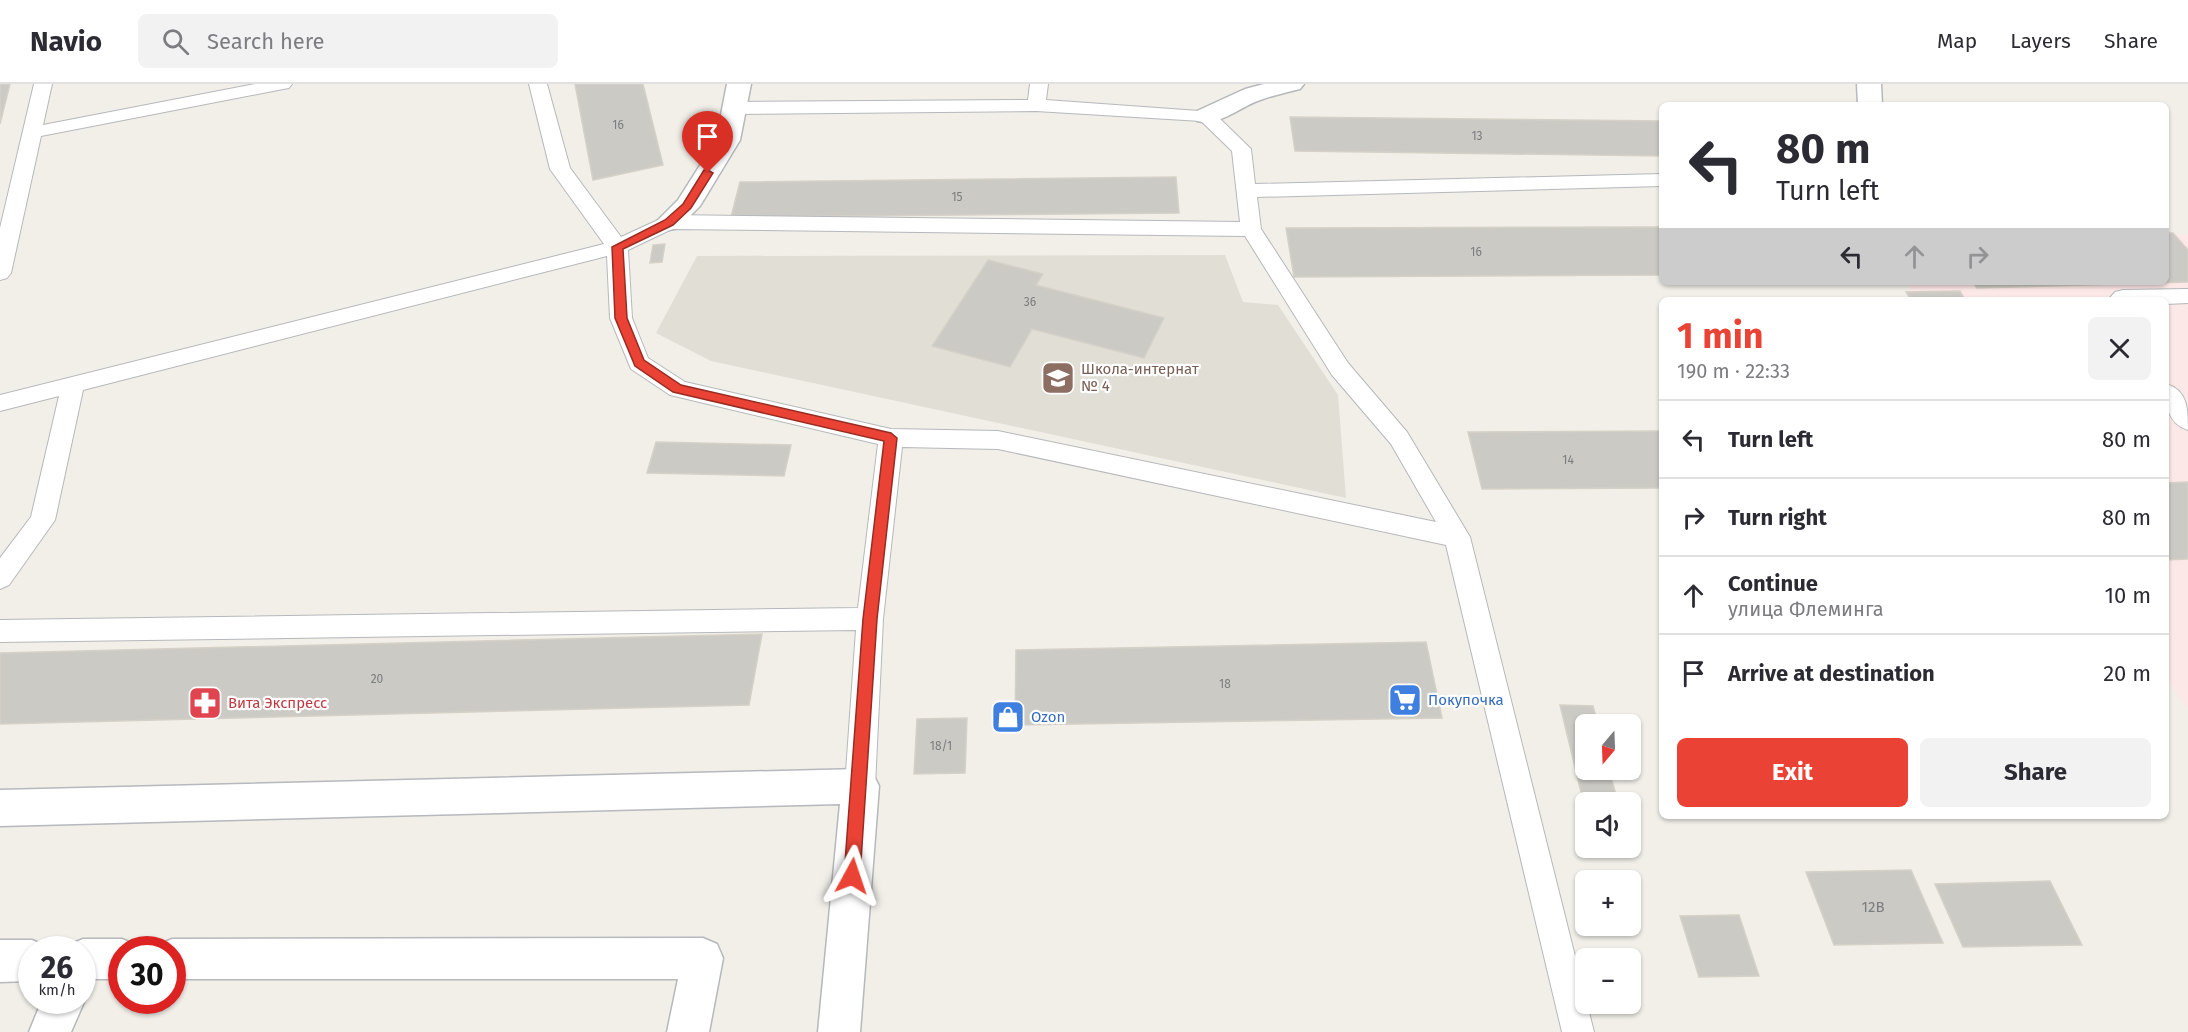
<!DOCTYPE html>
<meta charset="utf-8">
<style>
:root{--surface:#fff;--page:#f2f2f3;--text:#2b2b33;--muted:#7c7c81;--line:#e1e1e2;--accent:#ea4335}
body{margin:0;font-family:"Fira Sans",sans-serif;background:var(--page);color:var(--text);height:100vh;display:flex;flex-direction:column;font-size:22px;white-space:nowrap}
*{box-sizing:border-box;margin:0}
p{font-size:20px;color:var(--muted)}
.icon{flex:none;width:33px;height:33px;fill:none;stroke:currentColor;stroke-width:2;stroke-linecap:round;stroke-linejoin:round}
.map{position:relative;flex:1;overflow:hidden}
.details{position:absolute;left:1659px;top:213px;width:510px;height:522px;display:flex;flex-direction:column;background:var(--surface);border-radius:9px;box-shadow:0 2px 4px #0004}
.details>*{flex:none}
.banner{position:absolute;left:1659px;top:18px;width:510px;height:183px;border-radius:9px;box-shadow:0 2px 4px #0004;background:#fff;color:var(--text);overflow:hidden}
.needle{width:39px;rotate:199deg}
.buttons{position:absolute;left:1575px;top:630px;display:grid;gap:12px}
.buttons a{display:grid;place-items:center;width:66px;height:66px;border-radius:9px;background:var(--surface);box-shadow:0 2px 4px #0004;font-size:30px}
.speed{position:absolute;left:18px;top:852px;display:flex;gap:12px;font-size:30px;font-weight:700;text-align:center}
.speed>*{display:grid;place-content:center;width:78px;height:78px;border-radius:50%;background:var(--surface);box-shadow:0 2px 4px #0004;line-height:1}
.speed small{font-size:15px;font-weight:400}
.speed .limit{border:9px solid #d22;background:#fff;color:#111}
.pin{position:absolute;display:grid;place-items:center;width:51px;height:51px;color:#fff;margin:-62px -26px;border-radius:50% 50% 50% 0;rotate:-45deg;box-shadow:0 0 6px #0007}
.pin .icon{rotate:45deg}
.me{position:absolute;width:66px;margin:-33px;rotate:5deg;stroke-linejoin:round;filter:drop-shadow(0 0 4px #0008)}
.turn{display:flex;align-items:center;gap:21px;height:126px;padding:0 18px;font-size:27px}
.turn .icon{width:78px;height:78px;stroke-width:2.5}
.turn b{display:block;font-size:42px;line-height:51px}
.lanes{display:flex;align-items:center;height:57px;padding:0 18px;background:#0003;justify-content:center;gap:30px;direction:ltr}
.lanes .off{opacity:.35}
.round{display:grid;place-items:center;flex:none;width:63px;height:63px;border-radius:9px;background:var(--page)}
.headline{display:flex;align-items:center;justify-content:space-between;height:102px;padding:0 18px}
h1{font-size:36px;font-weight:700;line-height:45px;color:var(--accent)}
.primary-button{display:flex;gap:12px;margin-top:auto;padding:12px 18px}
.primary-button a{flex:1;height:69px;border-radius:9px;background:var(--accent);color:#fff;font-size:24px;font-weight:700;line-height:69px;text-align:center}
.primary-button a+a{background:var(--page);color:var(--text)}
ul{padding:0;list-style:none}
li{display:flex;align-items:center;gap:18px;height:78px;padding:0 18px;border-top:2px solid var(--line)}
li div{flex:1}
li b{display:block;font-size:22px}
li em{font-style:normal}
header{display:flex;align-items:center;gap:36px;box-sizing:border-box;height:84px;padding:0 30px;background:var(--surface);border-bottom:2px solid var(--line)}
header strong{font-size:28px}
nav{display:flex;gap:33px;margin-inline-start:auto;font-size:21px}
.search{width:420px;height:54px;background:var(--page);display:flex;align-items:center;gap:15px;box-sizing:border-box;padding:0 21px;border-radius:9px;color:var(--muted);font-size:22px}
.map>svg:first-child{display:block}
.education{fill:#e1ded6}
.medical{fill:#fce8e6}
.building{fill:#cccac5;stroke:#d6d1c6;stroke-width:1.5}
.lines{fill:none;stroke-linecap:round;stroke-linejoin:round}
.service-casing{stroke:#b5b8bc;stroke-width:2}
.minor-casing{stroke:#b5b8bc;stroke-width:3}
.service{fill:#fff;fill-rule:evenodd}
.minor{fill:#fff;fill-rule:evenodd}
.route{fill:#ea4335;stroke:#982c22;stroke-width:1.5}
.labels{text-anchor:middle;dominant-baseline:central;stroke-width:4.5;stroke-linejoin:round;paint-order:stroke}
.number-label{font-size:12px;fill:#7a7d7f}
.education-label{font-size:15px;fill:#785e54;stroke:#fff;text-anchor:start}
.shop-label{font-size:15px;fill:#366cbe;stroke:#fff;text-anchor:start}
.health-label{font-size:15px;fill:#be3a42;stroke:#fff;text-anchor:start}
.near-number-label{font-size:15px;fill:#7a7d7f}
</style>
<header>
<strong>Navio</strong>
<div class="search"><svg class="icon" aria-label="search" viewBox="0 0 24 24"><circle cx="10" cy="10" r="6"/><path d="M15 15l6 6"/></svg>Search here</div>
<nav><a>Map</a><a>Layers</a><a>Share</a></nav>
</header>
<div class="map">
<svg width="2188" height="948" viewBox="0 0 2188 948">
<rect width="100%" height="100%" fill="#f1efe8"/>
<path class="education" d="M1225,171L1243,218L1278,221L1338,311L1346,414L711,277L656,249L697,172Z"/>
<path class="medical" d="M2166,151H2188V627L2166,593V216H1918L1906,198H2166Z"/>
<path class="building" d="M0,0H10L0,40Z
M575,0H643L663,81L593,96Z
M1290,33L1662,37V72L1295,67Z
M1176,93L1179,129L731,133L740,98Z
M1662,143V191L1294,193L1286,144Z
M2166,149H2173L2188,166V198L1977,204L1972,198H2166Z
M665,160L662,178L650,179L653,161Z
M988,176L1043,190L1036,201L1164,234L1144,274L1032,245L1010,283L932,262Z
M1960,207L1965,216H1911L1906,208Z
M1662,347V404L1482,405L1468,348Z
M656,358L791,361L784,392L647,389Z
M2188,398V475L2166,476V399Z
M762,550L749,621L0,640V569Z
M1426,558L1442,634L1015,641L1016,566Z
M1560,621L1593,622L1598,640H1586V686H1609L1618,718H1586V729Z
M967,634L965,689L914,690L917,635Z
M1911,786L1943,859L1834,861L1806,788Z
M2050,797L2082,861L1963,863L1935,800Z
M1739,831L1759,892L1699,893L1680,832Z"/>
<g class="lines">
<g class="service-casing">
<path id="service" d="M34,0H52L43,41L255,0H292L289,4L283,5L41,52L11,189L7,194L0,196V144Z
M529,0H547L570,84L621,153L669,131L1240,138L1232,67L1201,37L1036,27L735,30L728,28L726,24L728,20L735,18L1028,16L1030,0H1048L1046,16L1213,28L1251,65L1255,100L1662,90V102L1257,113L1261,145L1348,279L1407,348L1470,453L1594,948H1562L1446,461L998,365L902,363L883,535L875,702L870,711L860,715L850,711L845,702L856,546L0,558V536L858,524L878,360L670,311L631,285L610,234L607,172L83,306L55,436L9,501L0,505V474L31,433L59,312L0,327V311L604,160L550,85ZM672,145L1245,152L1332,291L1391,360L1436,438L998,347L891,345L685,298L648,274L632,234L628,166Z
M2188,205V219L2166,220V216H2108L2115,208L2123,206Z
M2166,300C2188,306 2188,326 2188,346C2166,339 2166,319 2166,300Z"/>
</g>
<g class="minor-casing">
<path id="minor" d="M727,0H751L740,56L700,122L678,144L669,146L660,144L656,138L678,116L716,56Z
M1264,0H1304L1300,5C1288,8 1275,11 1263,15C1242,21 1220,43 1197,37L1194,32L1197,27L1245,5Z
M1857,0H1881L1882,21H1858Z
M860,685L873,690L879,702L860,948H818L840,720L0,742V706Z
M703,854L717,860L723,874L709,948H667L678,895H172V866H155L158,861L172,855Z
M83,855H122L136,861L139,866H122V895H83L82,866H66L69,861Z
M0,856H32L46,862L48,866H32V897L0,898Z
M82,910L85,916L71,948H29L42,916H82Z"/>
</g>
<use href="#service" class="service"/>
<use href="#minor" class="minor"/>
</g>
<path class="route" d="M704,86H708L713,89L691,124L673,141L623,165L627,234L644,276L681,301L891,349L897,354L877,535L860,792L858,797L852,799L847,797L844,792L863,535L884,357L673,308L635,282L615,234L612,163L665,136L683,120Z"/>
<defs>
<g id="school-square" transform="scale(1.725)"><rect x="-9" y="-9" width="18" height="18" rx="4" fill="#8d6e63" stroke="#fff"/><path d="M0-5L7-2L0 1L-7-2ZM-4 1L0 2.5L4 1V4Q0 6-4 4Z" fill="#fff"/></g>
<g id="supermarket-square" transform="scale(1.725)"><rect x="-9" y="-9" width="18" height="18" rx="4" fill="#3f7fe0" stroke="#fff"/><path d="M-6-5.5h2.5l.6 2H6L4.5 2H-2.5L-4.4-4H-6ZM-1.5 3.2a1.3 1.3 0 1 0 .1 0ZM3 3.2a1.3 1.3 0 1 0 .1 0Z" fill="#fff"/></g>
<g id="pharmacy-square" transform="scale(1.725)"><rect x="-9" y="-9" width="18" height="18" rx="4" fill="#e0444e" stroke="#fff"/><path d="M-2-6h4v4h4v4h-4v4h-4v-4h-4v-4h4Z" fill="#fff"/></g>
<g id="shop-square" transform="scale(1.725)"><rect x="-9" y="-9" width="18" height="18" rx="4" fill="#3f7fe0" stroke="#fff"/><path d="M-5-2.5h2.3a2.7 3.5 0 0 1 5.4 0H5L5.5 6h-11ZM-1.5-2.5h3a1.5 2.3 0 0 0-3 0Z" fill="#fff"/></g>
</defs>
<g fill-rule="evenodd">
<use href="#school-square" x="1058" y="294"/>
<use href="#supermarket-square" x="1405" y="616"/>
<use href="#pharmacy-square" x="205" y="619"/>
<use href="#shop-square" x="1008" y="633"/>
</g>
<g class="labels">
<g class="number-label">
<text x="618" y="41">16</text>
<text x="1477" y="52">13</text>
<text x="957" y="113">15</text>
<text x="1476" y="168">16</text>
<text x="1030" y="218">36</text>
<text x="1568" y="376">14</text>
<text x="377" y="595">20</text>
<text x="1225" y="600">18</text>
<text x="941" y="662">18/1</text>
</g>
<g class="education-label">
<text x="1081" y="285">Школа-интернат<tspan x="1081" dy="17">№ 4</tspan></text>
</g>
<g class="shop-label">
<text x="1428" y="616">Покупочка</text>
<text x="1031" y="633">Ozon</text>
</g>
<g class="health-label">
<text x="228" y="619">Вита Экспресс</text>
</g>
<g class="near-number-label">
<text x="1873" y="823">12В</text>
</g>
</g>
</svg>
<div class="buttons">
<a><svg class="needle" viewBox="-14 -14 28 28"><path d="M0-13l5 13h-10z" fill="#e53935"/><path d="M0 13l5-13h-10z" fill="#7c7c81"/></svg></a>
<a><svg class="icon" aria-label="sound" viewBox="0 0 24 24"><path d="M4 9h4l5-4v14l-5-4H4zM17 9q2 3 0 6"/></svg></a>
<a>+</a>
<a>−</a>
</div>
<div class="speed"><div>26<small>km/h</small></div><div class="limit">30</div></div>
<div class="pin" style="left:708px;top:89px;background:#d93025"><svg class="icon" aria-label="arrive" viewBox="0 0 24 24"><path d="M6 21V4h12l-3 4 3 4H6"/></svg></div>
<svg class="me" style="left:852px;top:792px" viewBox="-20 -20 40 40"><path d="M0-17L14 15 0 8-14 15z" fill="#ea4335" stroke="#fff" stroke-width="4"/></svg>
<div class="banner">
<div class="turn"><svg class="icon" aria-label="left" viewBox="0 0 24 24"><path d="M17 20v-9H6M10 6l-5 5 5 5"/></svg><div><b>80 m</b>Turn left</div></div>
<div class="lanes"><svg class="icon" aria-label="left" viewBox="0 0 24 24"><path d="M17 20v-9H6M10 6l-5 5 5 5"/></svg><svg class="icon off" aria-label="ahead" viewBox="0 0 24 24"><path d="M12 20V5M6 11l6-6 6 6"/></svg><svg class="icon off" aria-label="right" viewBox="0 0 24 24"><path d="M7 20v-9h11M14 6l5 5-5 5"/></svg></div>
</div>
<section class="details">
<div class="headline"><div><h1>1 min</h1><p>190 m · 22:33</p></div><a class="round"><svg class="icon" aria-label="close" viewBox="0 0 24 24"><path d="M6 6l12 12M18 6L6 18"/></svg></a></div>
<ul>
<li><svg class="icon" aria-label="left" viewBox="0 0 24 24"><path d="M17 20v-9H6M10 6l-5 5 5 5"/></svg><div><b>Turn left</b></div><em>80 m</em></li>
<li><svg class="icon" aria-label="right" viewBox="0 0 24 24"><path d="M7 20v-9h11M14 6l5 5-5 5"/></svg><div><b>Turn right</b></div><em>80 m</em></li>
<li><svg class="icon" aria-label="ahead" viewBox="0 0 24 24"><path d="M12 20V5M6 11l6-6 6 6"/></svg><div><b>Continue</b><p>улица Флеминга</p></div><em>10 m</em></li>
<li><svg class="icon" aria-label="arrive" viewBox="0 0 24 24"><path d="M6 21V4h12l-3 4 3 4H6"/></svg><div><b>Arrive at destination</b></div><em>20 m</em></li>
</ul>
<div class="primary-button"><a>Exit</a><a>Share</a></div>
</section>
</div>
